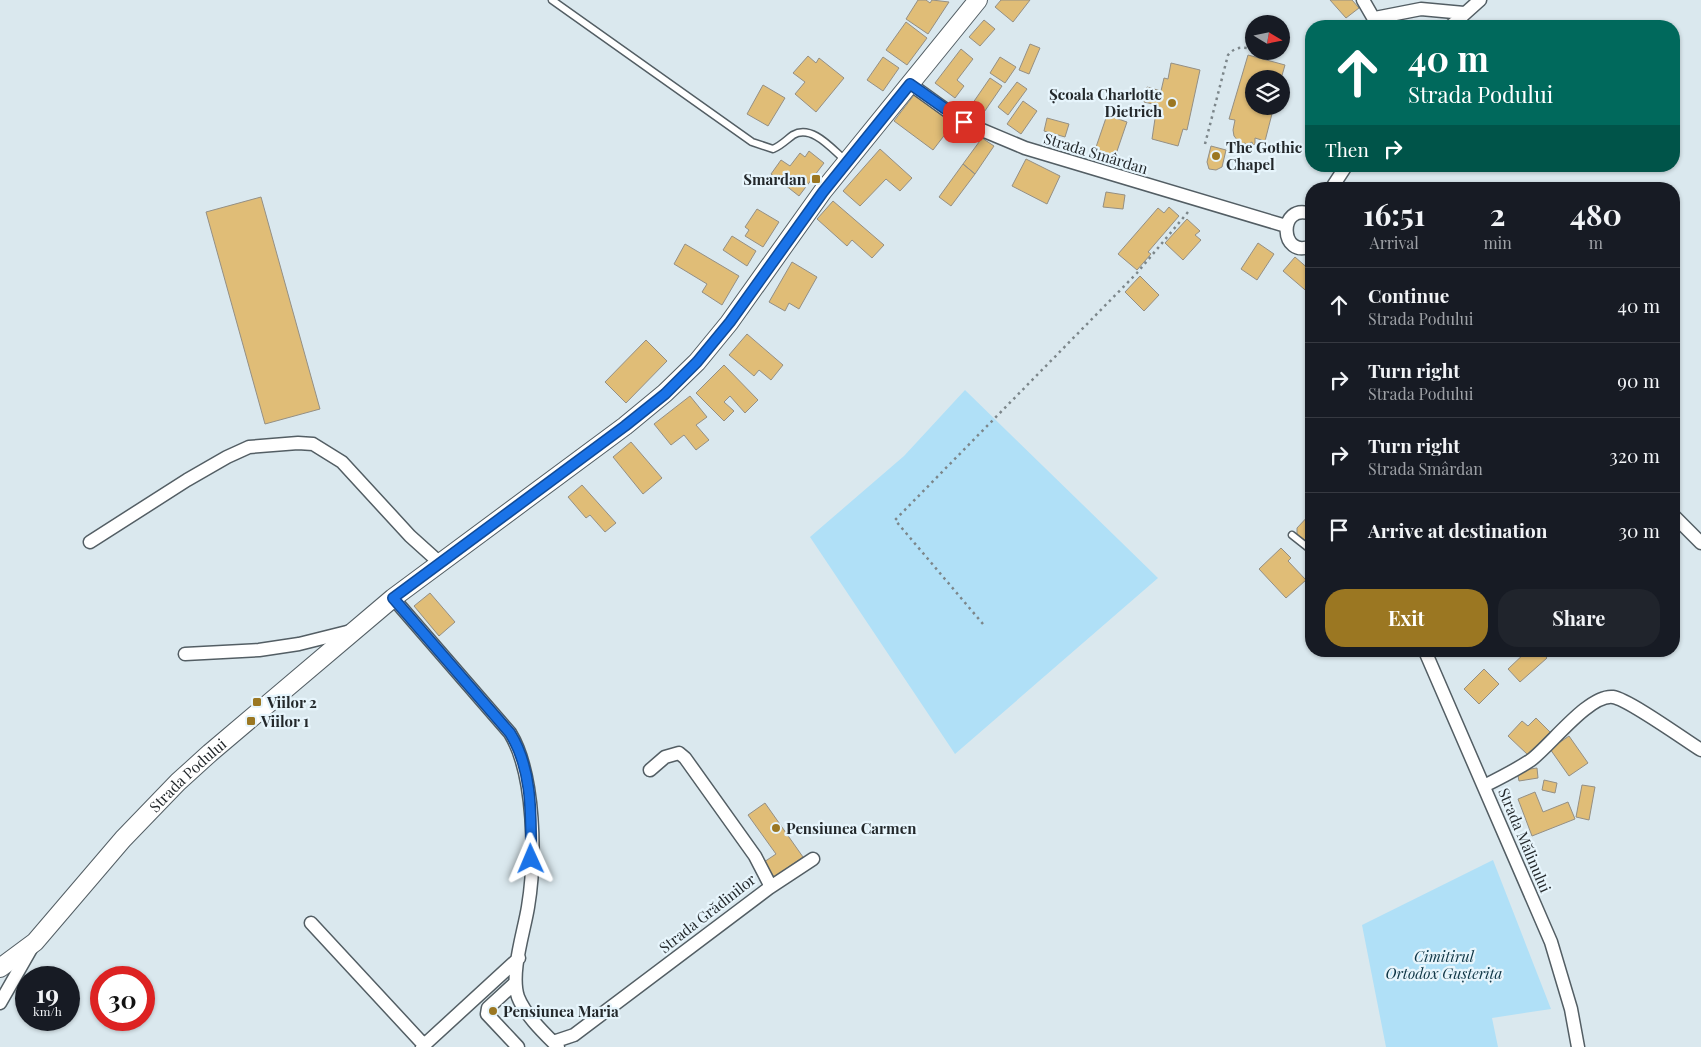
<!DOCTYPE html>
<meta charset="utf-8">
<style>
:root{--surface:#171b24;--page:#20242c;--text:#f1f3f6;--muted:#9ea1a6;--line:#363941;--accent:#9b7722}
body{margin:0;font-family:"Playfair Display",serif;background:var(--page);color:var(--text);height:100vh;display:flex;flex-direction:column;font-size:19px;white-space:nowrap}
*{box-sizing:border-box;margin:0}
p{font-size:16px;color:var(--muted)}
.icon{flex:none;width:28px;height:28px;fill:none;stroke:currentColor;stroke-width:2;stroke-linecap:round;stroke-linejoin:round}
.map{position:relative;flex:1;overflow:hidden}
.panel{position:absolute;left:1305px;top:182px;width:375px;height:475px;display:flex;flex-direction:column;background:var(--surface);border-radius:20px;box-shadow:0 1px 4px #0004}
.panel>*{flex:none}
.hud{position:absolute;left:1305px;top:20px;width:375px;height:152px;border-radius:20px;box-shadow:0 1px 4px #0004;background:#00695c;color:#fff;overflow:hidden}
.needle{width:32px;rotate:100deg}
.tools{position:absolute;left:1245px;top:15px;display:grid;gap:10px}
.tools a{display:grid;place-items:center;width:45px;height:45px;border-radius:50%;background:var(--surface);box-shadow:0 1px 4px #0004;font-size:25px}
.speed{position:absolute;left:15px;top:966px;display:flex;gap:10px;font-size:25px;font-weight:700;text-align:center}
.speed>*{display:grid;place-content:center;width:65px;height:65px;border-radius:50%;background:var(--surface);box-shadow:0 1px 4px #0004;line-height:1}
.speed small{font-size:12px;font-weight:400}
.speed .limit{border:8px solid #d22;background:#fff;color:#111}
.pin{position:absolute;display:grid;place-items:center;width:42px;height:42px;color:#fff;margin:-21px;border-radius:10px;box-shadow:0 2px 8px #0006}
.me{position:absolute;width:55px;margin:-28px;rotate:359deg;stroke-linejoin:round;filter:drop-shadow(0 0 4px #0008)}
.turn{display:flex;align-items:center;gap:18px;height:105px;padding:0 20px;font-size:22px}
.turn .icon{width:65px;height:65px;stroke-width:2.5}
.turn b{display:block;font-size:35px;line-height:42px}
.then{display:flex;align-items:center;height:48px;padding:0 20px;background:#0003;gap:10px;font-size:19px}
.eta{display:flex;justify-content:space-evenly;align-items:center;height:85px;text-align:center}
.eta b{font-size:30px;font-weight:700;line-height:35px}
.button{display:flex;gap:10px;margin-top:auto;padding:10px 20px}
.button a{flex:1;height:58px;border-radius:20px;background:var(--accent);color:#fff;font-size:20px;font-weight:700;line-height:58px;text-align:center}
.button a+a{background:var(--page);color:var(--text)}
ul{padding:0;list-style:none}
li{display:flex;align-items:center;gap:15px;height:75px;padding:0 20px;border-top:1px solid var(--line)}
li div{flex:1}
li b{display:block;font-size:19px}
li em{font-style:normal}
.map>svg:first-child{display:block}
.green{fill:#b0e0f7}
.building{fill:#e0bd77;stroke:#948f84}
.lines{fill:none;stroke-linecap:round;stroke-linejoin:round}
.lane-casing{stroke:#535e64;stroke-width:9}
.street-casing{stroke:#535e64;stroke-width:15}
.secondary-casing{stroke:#535e64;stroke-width:20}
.path{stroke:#7c868a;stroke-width:2.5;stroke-dasharray:2.5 4;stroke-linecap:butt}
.lane{stroke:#fff;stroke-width:6}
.street{stroke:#fff;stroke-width:12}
.secondary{stroke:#fff;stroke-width:18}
.route-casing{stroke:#114b97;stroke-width:12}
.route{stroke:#1a73e8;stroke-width:9}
.poi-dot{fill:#9b7722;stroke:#e7f5fc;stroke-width:2}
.labels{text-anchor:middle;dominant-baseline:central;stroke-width:4.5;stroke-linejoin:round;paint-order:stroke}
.poi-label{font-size:15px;font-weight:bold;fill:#23282b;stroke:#e7f5fc;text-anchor:start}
.street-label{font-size:15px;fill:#23282b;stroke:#e7f5fc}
.park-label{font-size:15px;font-style:italic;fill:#0d3444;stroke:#e7f5fc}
</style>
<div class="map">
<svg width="1701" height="1047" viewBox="0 0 1701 1047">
<rect width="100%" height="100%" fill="#dae8ee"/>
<path class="green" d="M965,390L1158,578L955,754L810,537L904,456Z
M1493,860L1551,1009L1492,1018L1498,1047H1386L1362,925Z"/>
<path class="building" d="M918,0H926L930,3L932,0L949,2L928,34L906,19Z
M1001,0H1030L1013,22L995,7Z
M1330,0H1352L1359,8L1346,18Z
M984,20L995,29L980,46L969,37Z
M906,22L927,38L907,65L886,50Z
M1030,44L1040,48L1029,74L1019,70Z
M961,49L973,59L957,80L964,86L955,98L935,83Z
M1248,55L1285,65L1281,79H1254V106H1274L1265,141L1255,138V144L1253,145L1252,142L1248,144V147L1245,146V143L1238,145L1239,142L1234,136L1233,130L1235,120L1229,119Z
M808,56L816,63L819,58L844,78L816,112L795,94L805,82L793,73Z
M883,57L899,68L883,91L867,80Z
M1000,57L1016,67L1005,83L990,73Z
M1171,63L1200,70L1187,130L1183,129L1178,146L1152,139L1157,105L1144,102L1147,87L1161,91L1164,78L1168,79Z
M990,78L1002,86L980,118L968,110Z
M1017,82L1027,89L1008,115L998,107Z
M763,85L785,98L768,126L747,114Z
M914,95L953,124L933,150L894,121Z
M1023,101L1037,111L1021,134L1007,124Z
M1107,115L1127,122L1115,157L1095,150Z
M1047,118L1069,124L1065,137L1044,131Z
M982,138L994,146L975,174L963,164Z
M1211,146L1226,150L1222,167L1216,170L1209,169L1207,162Z
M880,149L912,178L900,191L886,179L860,206L843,191Z
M809,151L824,163L799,196L771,174L781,160L790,166L800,153L805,157Z
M1026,159L1060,176L1047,204L1012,186Z
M963,164L975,174L951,206L939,197Z
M1106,192L1125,195L1123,209L1103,207Z
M261,197L320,409L265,424L206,212Z
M833,201L884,245L872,258L852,240L847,246L817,219Z
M1169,207L1179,216L1148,252L1151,254L1137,270L1118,254L1158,208L1164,213Z
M757,209L779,222L763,247L745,236L749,230L745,227Z
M1187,219L1200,231L1195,235L1201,240L1183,260L1165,243Z
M732,236L756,251L747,266L723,250Z
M1258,243L1274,254L1257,280L1241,269Z
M685,244L739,276L722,305L702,292L707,284L674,264Z
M1295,257L1311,271V295L1283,271Z
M792,262L817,277L799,309L789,303L785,311L769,302Z
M1140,276L1159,295L1144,311L1125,292Z
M747,334L783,365L771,380L759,370L754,376L729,355Z
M646,340L667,361L626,403L605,382Z
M724,365L758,400L745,413L730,396L724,402L734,411L724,421L696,393Z
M690,396L707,417L696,425L709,440L696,450L684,435L671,445L654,424Z
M631,442L662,478L643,494L613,457Z
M582,485L616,523L605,532L590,515L586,518L568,497Z
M1311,513V541L1303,542L1297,537V528Z
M1281,548L1291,558L1288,561L1306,580L1286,598L1259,569Z
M430,593L455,622L439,636L414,606Z
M1527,651H1541L1547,658L1520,682L1508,669Z
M1484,669L1499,684L1479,704L1464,689Z
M1536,718L1550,732L1528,755L1508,736L1522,721L1528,726Z
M1569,736L1588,763L1569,776L1550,749Z
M1537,768L1538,778L1519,781L1517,771Z
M1544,780L1557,783L1555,793L1542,790Z
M1582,785L1595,787L1589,820L1576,817Z
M1535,792L1543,812L1568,802L1575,819L1532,836L1518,799Z
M765,803L803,857L774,877L764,862L776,854L748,815Z"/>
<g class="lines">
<g class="lane-casing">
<path id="lane" d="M552,0L752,142L773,149C782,145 786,140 793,135C812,124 832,149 845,160
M1292,535L1311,550"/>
</g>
<g class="street-casing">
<path id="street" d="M1363,0L1378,26
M1375,18L1421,9L1464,13
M1451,26L1480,0
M910,84L963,122L1025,148L1286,226
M1331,189L1346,166
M1311,214C1277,202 1280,260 1311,246
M1674,516L1701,543
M90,542L187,480L227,457L249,447L298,443L313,444L342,462L410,536L440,563
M393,598L510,733C535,774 536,859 528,907C524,932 510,973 518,997C525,1015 544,1033 558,1047
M1425,651L1551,942L1571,1009L1578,1047
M185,654L259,650L299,644L351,631
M1484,786C1500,778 1516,770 1531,760C1551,745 1589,694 1613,697C1628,699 1685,740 1701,750
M769,888L813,859
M311,923L424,1045
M515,983L488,1008L487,1014L518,1047
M0,1003L32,947
M553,1042L574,1035L769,888V883L755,856L685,758L679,753L665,757L650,770
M422,1047L519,958"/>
</g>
<g class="secondary-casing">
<g id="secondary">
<path id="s1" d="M0,968L35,942L123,839L178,782L210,753L393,598L625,426L665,393L697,362L729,323L823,191L978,0"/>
</g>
</g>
<path class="path" d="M1269,51L1274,52
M1205,144L1228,55C1236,46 1242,47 1254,49
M983,624L895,520L1137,273L1188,212"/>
<use href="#lane" class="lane"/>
<use href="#street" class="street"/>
<use href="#secondary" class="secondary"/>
</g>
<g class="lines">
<g class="route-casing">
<path id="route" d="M531,859C531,816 533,770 510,733L393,598L625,426L665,394L697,362L730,322L823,192L910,84L964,122"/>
</g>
<use href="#route" class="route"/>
</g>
<g class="poi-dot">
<circle cx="1172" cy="103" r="5"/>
<circle cx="1216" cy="156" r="5"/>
<rect x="811" y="174" width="10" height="10" rx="2.5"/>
<rect x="252" y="697" width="10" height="10" rx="2.5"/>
<rect x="246" y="716" width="10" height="10" rx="2.5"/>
<circle cx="776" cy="828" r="5"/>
<circle cx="493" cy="1011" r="5"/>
</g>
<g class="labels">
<g class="poi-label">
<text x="1162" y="94" text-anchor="end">Școala Charlotte<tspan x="1162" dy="17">Dietrich</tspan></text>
<text x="1226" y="147">The Gothic<tspan x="1226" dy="17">Chapel</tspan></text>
<text x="806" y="179" text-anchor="end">Smardan</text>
<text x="267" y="702">Viilor 2</text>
<text x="261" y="721">Viilor 1</text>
<text x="786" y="828">Pensiunea Carmen</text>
<text x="503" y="1011">Pensiunea Maria</text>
</g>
<g class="street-label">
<text transform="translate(1096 153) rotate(17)">Strada Smârdan</text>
<text stroke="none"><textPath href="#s1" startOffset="270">Strada Podului</textPath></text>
<text transform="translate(1525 840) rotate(67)">Strada Mălinului</text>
<text transform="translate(707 913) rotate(-38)">Strada Grădinilor</text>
</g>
<g class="park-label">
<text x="1444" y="956">Cimitirul<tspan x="1444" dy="17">Ortodox Gușterița</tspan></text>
</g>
</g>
</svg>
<div class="tools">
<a><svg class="needle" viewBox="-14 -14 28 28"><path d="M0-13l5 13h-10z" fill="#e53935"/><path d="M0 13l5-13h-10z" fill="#9ea1a6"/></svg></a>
<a><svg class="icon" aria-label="layers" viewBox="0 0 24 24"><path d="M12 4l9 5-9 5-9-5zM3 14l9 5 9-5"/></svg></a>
</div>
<div class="speed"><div>19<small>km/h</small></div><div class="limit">30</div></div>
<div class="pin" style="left:964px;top:122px;background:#d93025"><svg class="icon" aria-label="arrive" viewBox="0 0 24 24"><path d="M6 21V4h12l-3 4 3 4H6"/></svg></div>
<svg class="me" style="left:531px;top:859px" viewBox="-20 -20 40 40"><path d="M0-17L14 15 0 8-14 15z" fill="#1a73e8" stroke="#fff" stroke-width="4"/></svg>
<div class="hud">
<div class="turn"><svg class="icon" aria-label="ahead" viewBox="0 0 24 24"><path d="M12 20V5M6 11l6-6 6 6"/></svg><div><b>40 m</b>Strada Podului</div></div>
<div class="then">Then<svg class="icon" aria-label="right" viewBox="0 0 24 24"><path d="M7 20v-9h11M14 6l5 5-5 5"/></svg></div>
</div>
<section class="panel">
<div class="eta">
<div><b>16:51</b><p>Arrival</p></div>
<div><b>2</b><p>min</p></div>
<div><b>480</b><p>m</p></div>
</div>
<ul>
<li><svg class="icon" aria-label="ahead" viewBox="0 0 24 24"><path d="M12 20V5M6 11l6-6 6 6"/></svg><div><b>Continue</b><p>Strada Podului</p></div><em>40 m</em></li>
<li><svg class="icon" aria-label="right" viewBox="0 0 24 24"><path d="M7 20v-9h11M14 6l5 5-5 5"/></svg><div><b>Turn right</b><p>Strada Podului</p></div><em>90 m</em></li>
<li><svg class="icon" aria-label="right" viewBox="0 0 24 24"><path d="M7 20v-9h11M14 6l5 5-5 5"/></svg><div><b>Turn right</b><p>Strada Smârdan</p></div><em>320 m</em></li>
<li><svg class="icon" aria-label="arrive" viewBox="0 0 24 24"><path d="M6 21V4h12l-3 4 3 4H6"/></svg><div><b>Arrive at destination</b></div><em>30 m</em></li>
</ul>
<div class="button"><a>Exit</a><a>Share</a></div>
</section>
</div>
